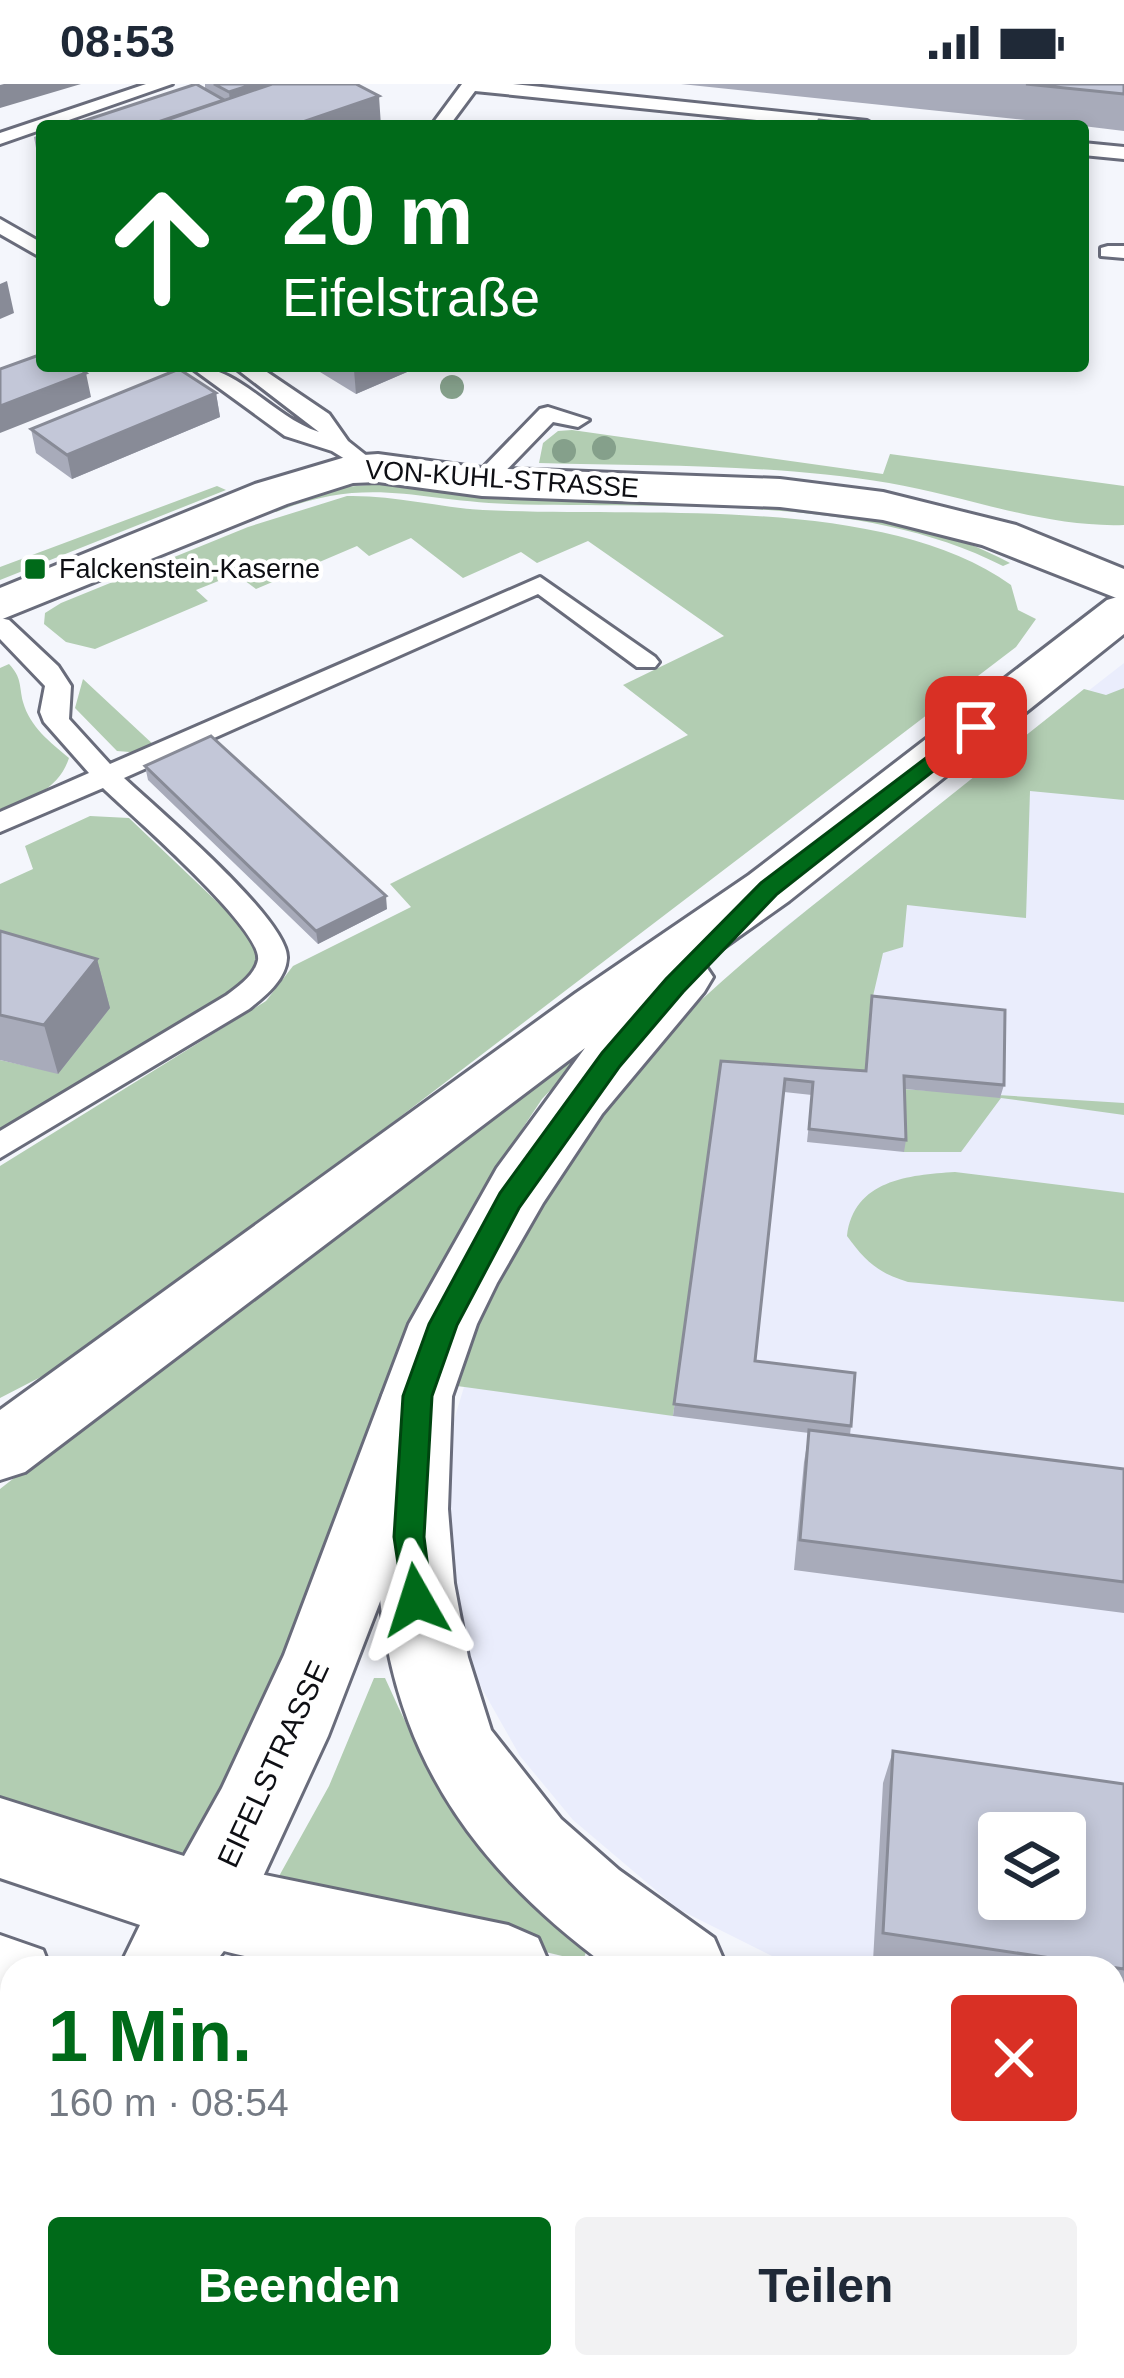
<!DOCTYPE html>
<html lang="de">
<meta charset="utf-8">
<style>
:root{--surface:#fff;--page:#f2f2f3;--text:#1f2937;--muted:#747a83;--accent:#006a19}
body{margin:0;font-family:Helvetica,sans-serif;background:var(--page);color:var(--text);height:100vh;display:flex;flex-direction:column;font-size:45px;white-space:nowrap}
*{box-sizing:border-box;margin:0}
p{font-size:39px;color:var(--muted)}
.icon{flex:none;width:66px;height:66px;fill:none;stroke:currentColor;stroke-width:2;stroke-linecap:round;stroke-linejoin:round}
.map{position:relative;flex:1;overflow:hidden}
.drawer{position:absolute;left:0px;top:1872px;width:1125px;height:423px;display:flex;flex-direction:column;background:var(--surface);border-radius:36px 36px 0 0;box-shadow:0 6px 18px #0003}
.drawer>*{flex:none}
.top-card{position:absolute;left:36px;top:36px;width:1053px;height:252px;border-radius:12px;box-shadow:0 6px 18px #0003;background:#006a19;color:#fff;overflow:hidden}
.tools{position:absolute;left:978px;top:1728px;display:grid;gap:24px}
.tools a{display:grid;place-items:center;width:108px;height:108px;border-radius:12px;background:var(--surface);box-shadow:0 6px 18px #0003;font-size:60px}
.pin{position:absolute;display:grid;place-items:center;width:102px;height:102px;color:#fff;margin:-51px;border-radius:24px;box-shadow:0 6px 18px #0006}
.me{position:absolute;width:132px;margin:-66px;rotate:354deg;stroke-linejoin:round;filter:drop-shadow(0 0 9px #0008)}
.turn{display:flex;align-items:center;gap:42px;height:252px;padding:0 48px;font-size:54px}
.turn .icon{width:156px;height:156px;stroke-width:2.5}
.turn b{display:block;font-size:84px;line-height:102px}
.round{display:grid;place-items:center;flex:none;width:126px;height:126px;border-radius:12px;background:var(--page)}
.overview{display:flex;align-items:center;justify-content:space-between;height:204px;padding:0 48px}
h1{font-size:72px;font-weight:700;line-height:90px;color:var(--accent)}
.button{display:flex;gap:24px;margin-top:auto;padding:24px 48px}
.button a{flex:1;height:138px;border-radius:12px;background:var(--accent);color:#fff;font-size:48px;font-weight:700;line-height:138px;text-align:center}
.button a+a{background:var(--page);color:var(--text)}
.status{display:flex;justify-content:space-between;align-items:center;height:84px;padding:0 60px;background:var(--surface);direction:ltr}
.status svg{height:33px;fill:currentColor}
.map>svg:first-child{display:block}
.built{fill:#eaedfc;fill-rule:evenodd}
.green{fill:#b2cdb2}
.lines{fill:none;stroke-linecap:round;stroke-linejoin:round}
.lane-casing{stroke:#696c7b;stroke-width:6}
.street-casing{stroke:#696c7b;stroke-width:6}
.secondary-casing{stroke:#696c7b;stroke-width:6}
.highway-casing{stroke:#696c7b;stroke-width:6}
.lane{fill:#fff;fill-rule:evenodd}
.street{fill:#fff;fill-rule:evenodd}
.secondary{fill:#fff;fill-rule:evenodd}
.highway{fill:#fff;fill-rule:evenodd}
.tree{fill:#85a08b}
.wall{fill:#a8abba}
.shaded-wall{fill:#888b97}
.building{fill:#c3c7d8;stroke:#888b97;stroke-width:3;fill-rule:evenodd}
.route{fill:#006a19;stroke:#004510;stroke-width:3}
.poi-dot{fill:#006a19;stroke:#fff;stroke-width:4.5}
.labels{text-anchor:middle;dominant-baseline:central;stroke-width:9;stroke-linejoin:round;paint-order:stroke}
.far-street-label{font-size:27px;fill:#0e0f14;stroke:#fff}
.far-poi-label{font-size:27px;fill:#0e0f14;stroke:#fff;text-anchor:start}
.street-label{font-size:30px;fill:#0e0f14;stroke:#fff}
</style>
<div class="status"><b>08:53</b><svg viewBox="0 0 49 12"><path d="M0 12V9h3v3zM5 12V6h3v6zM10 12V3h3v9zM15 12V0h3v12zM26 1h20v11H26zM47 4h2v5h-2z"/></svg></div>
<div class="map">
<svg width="1124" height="2294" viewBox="0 0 1124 2294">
<rect width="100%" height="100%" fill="#f4f6fc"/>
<path class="built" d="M1124,579V1971L1113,1969V1884H796L678,1825L573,1736L520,1672L472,1587L447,1503L448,1356L464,1303L450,1301L780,847ZM999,1749H1065V1815H999Z"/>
<path class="green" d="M572,346L883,390L890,370L1124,402V441C1045,444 966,412 889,399C774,380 655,382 539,379L543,359L558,347Z
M382,400C428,403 473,413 520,414C672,419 874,405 1010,479L1003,482C860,409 666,425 509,420C416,417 369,391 276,428L270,425L331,404Z
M217,402L226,406L0,496V483Z
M347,412C393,411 437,423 483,426C639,434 882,409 1011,501L1018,526L1036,535L1016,563L329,1087L60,1283L0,1314V1082L266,917L293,882L411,823L390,800L688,651L623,601L724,552L588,457L537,479L521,468L463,494L411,454L369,472L357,462L256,505L236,490L196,506L208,517L95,565L66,558L44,540L45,529L61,519L248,443Z
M9,580C22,594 19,601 23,618C30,643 50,658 69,674C59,705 30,716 0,725V584Z
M83,595L156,663L142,669L117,667L75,624Z
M1124,604V716L1030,707L1026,834L907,821L903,863L883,869L870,925L864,1000L720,991L673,1332L450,1301C490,1201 537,1107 603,1022C674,931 766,858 856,787C932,726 1008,666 1084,605L1106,611Z
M90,732L129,734L254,853C260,877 253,892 234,907L0,1047V976L58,989L0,892V800L33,785L25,762Z
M629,913L635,918L542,1015L479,1110L434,1196L394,1279L340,1446L232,1694L184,1775L0,1714V1405Z
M902,1005L1124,1019V1031L1001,1014L961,1068H904Z
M955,1088L1124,1109V1218L908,1198C878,1189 865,1177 847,1152C854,1096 908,1091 955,1088Z
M374,1594H385C442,1720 477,1777 587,1865L583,1877L273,1803L329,1702Z"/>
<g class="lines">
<g class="lane-casing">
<path id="lane" d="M146,0H172L0,60V49Z
M462,0H513L867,37L876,42H815L475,7L449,42H431Z
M1083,59L1124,63V75L1083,71Z
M0,135L42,159V174L0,150Z
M1108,162H1124V174L1101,172V164Z
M189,282C240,282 272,333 319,348L233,282H258L329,330L348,357L382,384L371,391L332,367L285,352Z
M548,323L589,336L578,343L553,338L490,403H474V393L540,325Z
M540,493L655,573L659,578L655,583H637L538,510L124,694C156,724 289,836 287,874C286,896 264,913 249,925L0,1074V1047L227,911C239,902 255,891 258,876C263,845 130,730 103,704L0,748V728L89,689L44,638L40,628L45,602L0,555V534L9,536L58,582L71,602L69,635L110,680Z"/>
</g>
<g class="street-casing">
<path id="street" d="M378,370L482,384L780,395L883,408L1016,441L1124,485V517L982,461L883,436L780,423L482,412L378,398L353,399L287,420L0,536V504L255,400L349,372Z"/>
</g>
<g class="secondary-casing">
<path id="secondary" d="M1124,511V550L789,817L703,878L713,893L704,908L602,1030L543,1119L497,1199L477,1240L391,1489L328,1652L236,1851L211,1884H119L140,1841L0,1794V1714L184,1772L222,1704L284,1571L409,1240L497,1084L585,964L25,1388L0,1396V1326L576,909L749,791L1107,516Z
M12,2054V2158L0,2163V2059Z"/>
</g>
<g class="highway-casing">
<path id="highway" d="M417,1283L442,1291L452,1312L448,1425L454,1499L468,1573L491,1646L561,1735L619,1786L714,1854L727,1884H610C399,1730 357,1565 382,1312L392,1291Z
M206,1779L508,1841L538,1854L551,1884C426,1884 294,1899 176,1851L164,1821L176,1791Z
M0,1851L43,1866L50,1884H12V1940L0,1937Z
M1113,1969L1124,1971V2061L1113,2059Z
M0,1993L12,1997V2087L0,2083Z
M1113,2099L1124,2101V2195L1113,2193Z
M0,2189L12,2192V2283H24L12,2288L0,2285Z
M1113,2249L1124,2253V2294H997L993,2283H1113Z
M142,2283H279L284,2294H146Z"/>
</g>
<use href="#lane" class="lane"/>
<use href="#street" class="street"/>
<use href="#secondary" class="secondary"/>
<use href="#highway" class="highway"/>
</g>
<g class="tree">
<circle cx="452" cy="303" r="12"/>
<circle cx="604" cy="364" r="12"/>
<circle cx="564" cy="367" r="12"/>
</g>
<path class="wall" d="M205,0H356L68,42L205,5Z
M681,0H1124V47L1083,42Z
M42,50V78L38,75L34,53Z
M320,282H421L356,310L320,288Z
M216,309L220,333L72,395L36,369L31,345Z
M145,682L387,825L318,860L148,696Z
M0,847L97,875L110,924L58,990L0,976Z
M872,912L1004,1001L1000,1014L905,1005L906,1056L904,1068L807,1058L812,1011L784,1008L755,1277L851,1342L850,1351L1124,1385V1529L794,1486L804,1378L809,1349L673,1332L721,977L865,987Z
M893,1667L1124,1700V1915L1113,1914V1884H920L873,1877L883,1699Z"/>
<path class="shaded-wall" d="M4,0H81L0,24V1Z
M254,0H322L231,30L229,8Z
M379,12L381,42H291Z
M7,197L14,229L0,235V200Z
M363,282H421L356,310L354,286Z
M86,289L91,313L0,349V322Z
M216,309L220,333L72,395L67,371Z
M386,812L387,825L318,860L316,847Z
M97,875L110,924L58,990L44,941Z"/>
<path class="building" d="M196,0L224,16L146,42H68Z
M214,0H254L229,8Z
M272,0H356L379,12L291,42H149Z
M1026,0H1124V10Z
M819,36L873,42H817Z
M42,270V282H76L86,289L0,322V285Z
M179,285L216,309L67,371L31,345Z
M211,652L386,812L316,847L145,682Z
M0,847L97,875L44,941L0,931Z
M872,912L1005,926L1004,1001L904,992L906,1056L809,1045L813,998L785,995L755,1277L855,1289L851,1342L674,1320L721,977L866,987Z
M809,1346L1124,1385V1498L800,1456Z
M893,1667L1124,1700V1885L883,1849ZM999,1749H1065V1815H999Z"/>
<path class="route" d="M976,636L987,643L984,647L777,810L683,908L620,982L519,1124L457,1241L432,1312L424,1453L432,1516L427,1526L416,1531L405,1526L394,1453L403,1312L429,1240L500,1109L602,969L666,895L761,799Z"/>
<rect class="poi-dot" x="23" y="473" width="24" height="24" rx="6"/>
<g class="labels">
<g class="far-street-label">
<text transform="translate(502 395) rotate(4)">VON-KUHL-STRASSE</text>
</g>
<g class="far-poi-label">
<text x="59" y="485">Falckenstein-Kaserne</text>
</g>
<g class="street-label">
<text transform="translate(273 1680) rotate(-65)">EIFELSTRASSE</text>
</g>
</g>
</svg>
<div class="tools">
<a><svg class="icon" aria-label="layers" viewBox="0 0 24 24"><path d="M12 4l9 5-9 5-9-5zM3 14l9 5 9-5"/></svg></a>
</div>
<div class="pin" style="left:976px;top:643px;background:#d93025"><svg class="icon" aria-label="arrive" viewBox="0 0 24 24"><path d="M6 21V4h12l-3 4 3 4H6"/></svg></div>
<svg class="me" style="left:416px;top:1516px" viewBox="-20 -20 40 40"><path d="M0-17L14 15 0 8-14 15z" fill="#006a19" stroke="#fff" stroke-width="4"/></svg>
<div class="top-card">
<div class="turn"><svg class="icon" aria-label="ahead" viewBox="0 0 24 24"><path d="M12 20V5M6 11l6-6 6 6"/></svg><div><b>20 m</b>Eifelstraße</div></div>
</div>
<section class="drawer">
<div class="overview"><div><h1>1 Min.</h1><p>160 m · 08:54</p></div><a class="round" style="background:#d93025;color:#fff"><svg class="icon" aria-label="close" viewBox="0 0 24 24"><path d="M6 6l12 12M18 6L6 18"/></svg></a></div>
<div class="button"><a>Beenden</a><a>Teilen</a></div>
</section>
</div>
